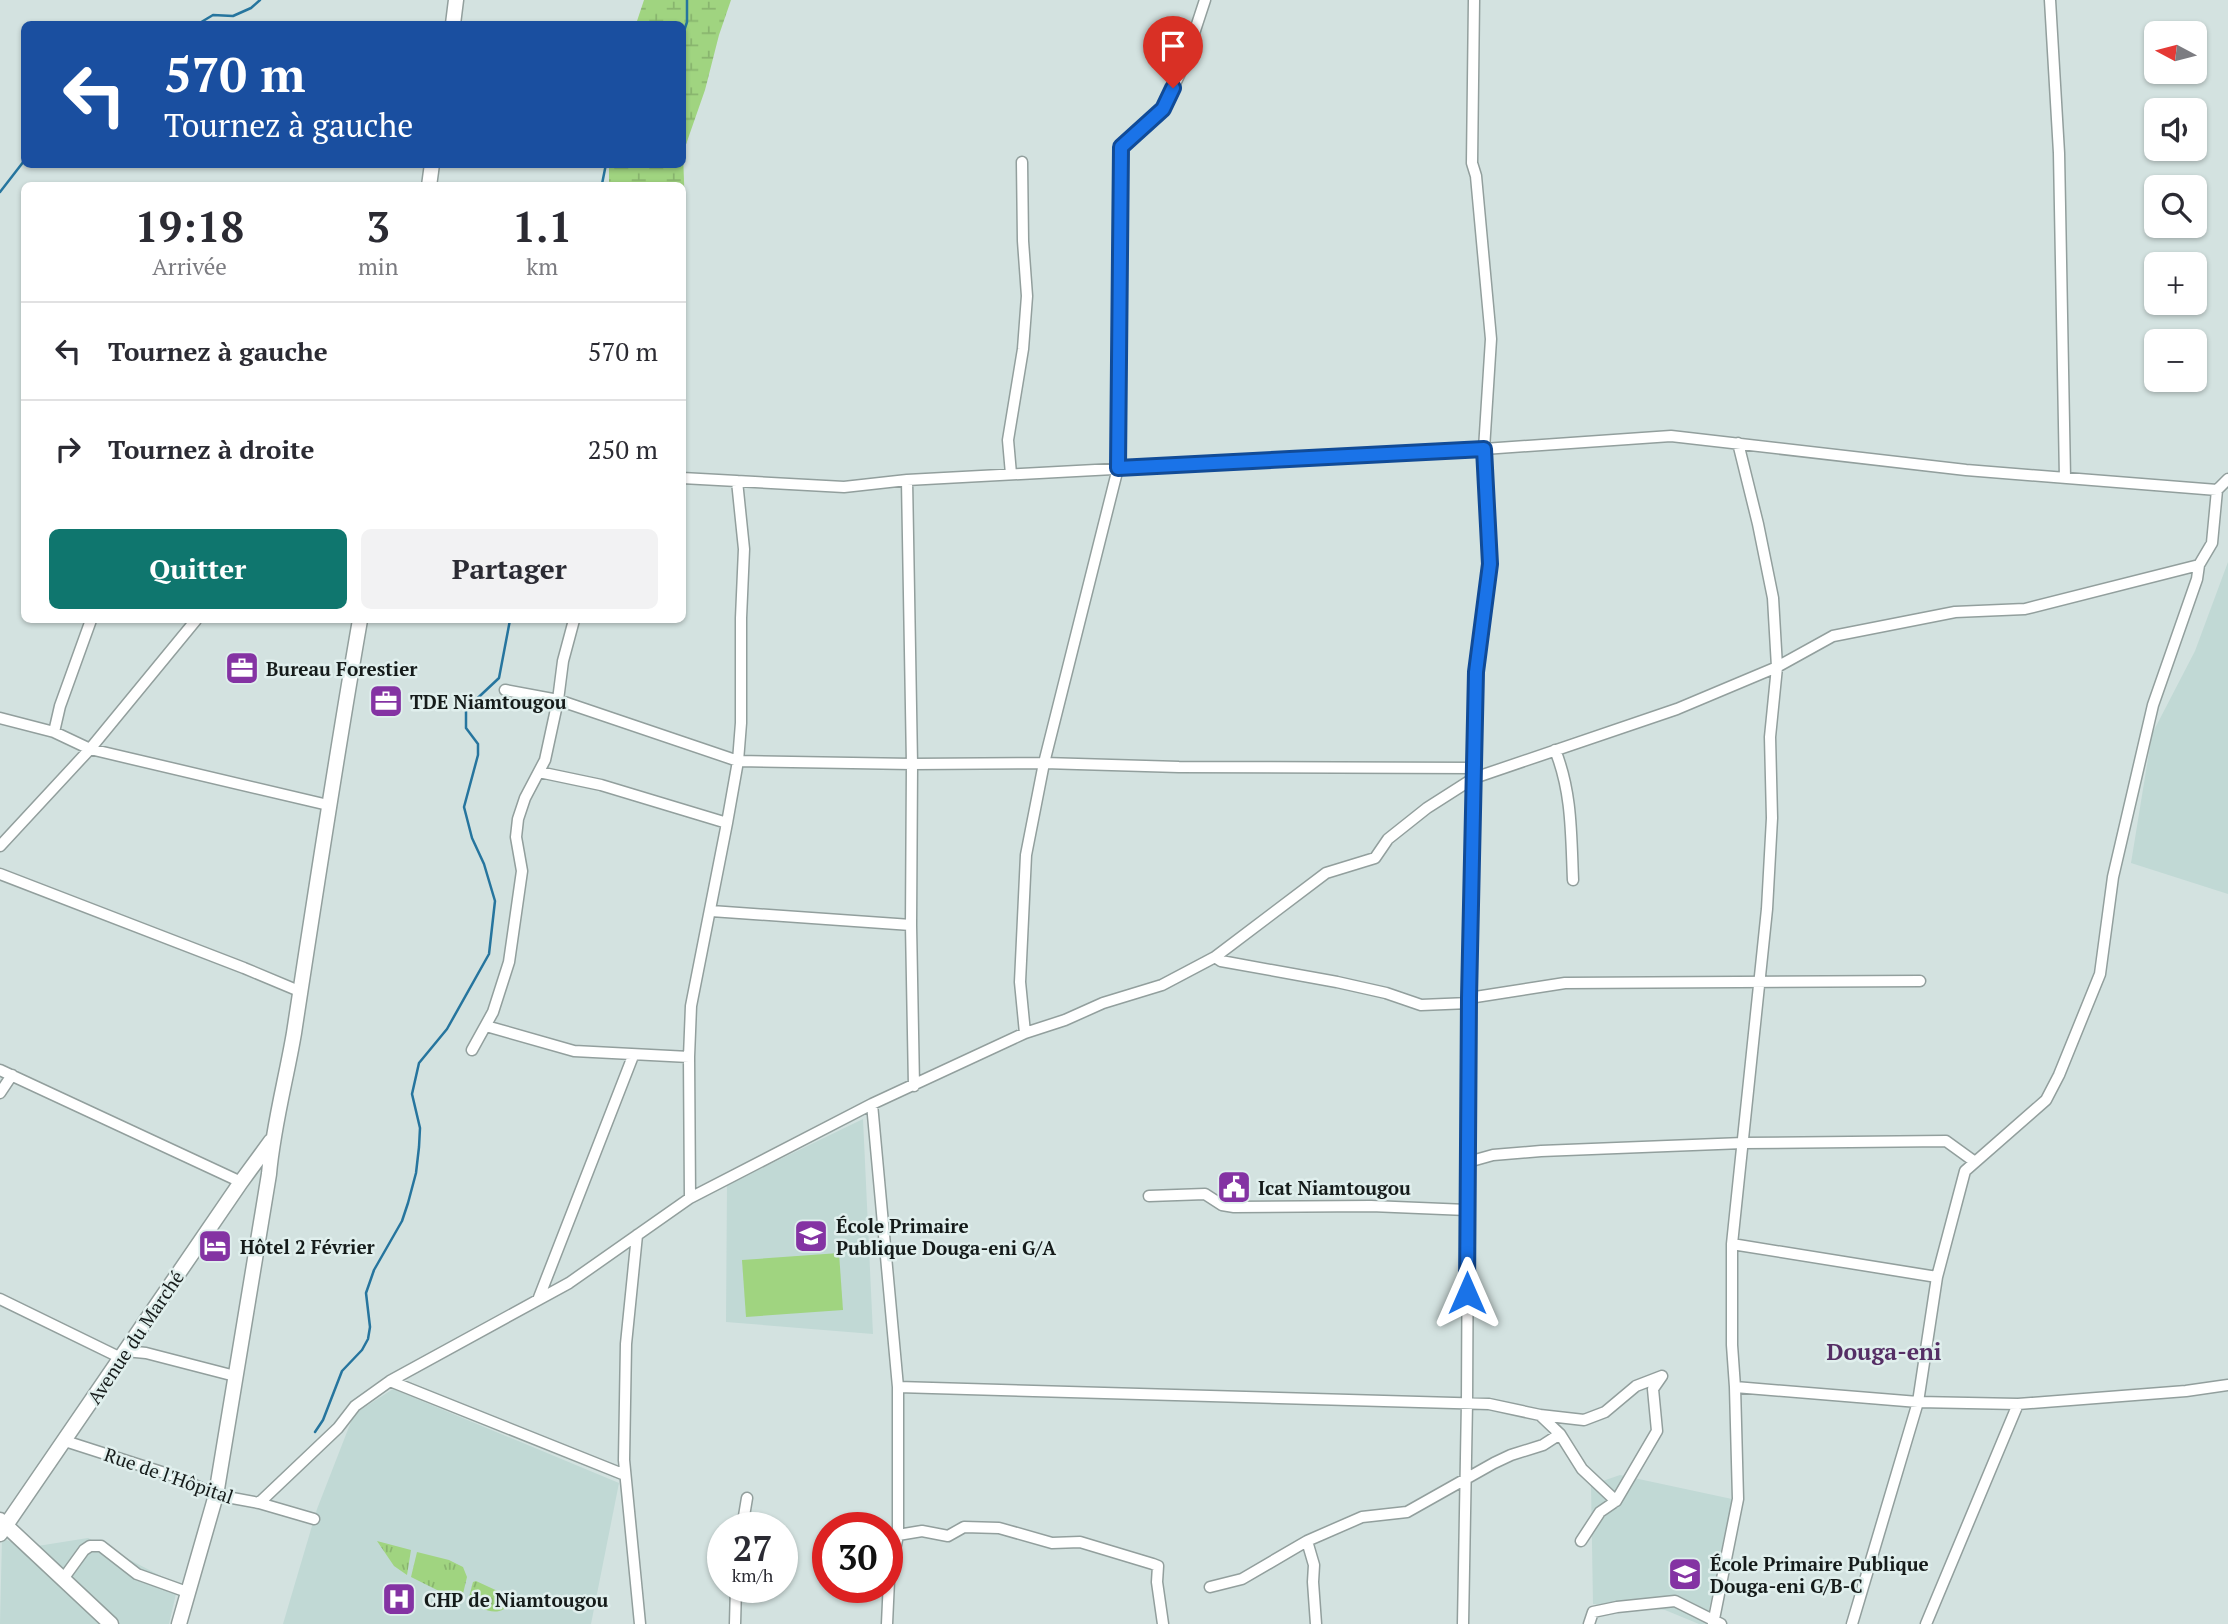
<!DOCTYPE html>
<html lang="fr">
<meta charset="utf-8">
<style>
:root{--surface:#fff;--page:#f2f2f3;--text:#2b2b33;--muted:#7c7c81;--line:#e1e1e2;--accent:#0f766e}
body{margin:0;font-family:"PT Serif",serif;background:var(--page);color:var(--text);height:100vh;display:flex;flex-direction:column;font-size:26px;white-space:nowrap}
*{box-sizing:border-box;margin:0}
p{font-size:23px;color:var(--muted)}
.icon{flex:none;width:38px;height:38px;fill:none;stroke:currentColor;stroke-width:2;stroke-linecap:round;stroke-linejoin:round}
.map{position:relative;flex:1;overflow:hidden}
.side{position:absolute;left:21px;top:182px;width:665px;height:441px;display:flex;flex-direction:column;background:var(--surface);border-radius:10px;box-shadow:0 2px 5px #0004}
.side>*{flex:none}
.top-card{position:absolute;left:21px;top:21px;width:665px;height:147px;border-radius:10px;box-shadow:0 2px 5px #0004;background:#1a4fa0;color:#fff;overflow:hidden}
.needle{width:46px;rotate:277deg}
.tools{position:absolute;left:2144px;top:21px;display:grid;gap:14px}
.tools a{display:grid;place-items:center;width:63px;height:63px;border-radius:10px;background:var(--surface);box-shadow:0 2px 5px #0004;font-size:35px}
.speed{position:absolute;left:707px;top:1512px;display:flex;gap:14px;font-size:35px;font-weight:700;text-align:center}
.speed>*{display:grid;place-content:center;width:91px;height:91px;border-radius:50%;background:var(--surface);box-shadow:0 2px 5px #0004;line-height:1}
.speed small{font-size:18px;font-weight:400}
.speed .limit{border:10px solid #d22;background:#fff;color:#111}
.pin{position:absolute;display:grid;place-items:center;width:60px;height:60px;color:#fff;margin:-72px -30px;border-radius:50% 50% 50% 0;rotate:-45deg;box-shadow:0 0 7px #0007}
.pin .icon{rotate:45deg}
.me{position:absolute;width:77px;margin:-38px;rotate:0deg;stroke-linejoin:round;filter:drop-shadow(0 0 5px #0008)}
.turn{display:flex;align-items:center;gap:24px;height:147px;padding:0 28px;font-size:32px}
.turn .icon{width:91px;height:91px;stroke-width:2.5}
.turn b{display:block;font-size:49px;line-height:60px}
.eta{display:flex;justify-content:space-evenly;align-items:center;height:119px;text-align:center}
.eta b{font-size:42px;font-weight:700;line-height:49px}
.action{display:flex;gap:14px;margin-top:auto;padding:14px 28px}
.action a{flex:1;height:80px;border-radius:10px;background:var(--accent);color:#fff;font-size:28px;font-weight:700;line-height:80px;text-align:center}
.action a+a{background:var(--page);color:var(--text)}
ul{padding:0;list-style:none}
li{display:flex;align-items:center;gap:21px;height:98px;padding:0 28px;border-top:2px solid var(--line)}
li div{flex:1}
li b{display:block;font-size:26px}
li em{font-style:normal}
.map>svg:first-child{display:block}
.built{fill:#c1d9d5}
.grass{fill:url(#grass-tufts)}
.wetland{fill:url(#wetland-marsh)}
.park{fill:#a0d480}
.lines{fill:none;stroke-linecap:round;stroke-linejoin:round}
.stream{stroke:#26759e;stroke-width:2.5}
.minor-casing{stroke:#929f9d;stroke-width:13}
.major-casing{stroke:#929f9d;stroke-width:17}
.minor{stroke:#fff;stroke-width:10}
.major{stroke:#fff;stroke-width:14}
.route-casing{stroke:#114b97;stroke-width:18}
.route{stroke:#1a73e8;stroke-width:12}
.labels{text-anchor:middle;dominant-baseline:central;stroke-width:5;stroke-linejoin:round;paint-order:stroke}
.poi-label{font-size:19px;font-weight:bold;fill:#151b1a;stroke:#e0efed;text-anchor:start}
.street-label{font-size:19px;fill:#151b1a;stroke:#e0efed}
.quarter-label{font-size:23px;font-weight:bold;fill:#552e65;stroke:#e0efed}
</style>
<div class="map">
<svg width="2228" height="1624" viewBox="0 0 2228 1624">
<defs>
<pattern id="grass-tufts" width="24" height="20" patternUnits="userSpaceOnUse" patternTransform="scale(1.75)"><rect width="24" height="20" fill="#a0d480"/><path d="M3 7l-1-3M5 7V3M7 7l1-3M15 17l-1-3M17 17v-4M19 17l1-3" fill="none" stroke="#89b56e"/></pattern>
<pattern id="wetland-marsh" width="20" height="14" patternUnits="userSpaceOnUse" patternTransform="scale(1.75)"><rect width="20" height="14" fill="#a0d480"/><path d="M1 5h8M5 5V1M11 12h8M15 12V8" fill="none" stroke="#89b56e"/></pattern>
</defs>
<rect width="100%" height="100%" fill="#d3e2e0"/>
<path class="built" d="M2228,562V894L2131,863L2152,734L2195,651Z
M863,1119L873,1334L726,1322L727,1185Z
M393,1389L619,1483L591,1624H283L317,1509L354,1414Z
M1620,1475L1732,1499L1706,1624H1699L1665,1610L1593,1604L1591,1485Z
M2,1538L25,1548L88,1538L178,1585L169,1624H0Z"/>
<path class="grass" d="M377,1541L411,1550L407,1575L394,1566Z
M417,1552L449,1560L463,1567L467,1577L461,1602L411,1577Z
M476,1581L502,1593L505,1601L504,1609C492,1616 480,1607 468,1601L473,1582Z"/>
<path class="wetland" d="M644,0H731L719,35L705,90L683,153L685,209L683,213L682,186L609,185V165L682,164V24H636Z"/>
<path class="park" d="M839,1253L843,1310L746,1317L742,1260Z"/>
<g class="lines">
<path class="stream" d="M198,24L213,15L233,16L251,8L260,0
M682,37L687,22V0
M597,186L602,184L606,164
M0,192L24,161
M315,1432L323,1420L342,1371L362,1350L368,1339L370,1327L366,1293L374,1270L402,1221L408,1203L416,1173L419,1147L420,1128L412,1094L419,1063L447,1029L489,954L495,901L484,864L472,838L464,807L478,755V744L466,728V709L499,678L510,620"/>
<g class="minor-casing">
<path id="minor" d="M2050,0L2059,153L2065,478
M1011,474L1008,440L1023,349L1027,296L1023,241L1022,162
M682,478L844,487L907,480L1484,449L1671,436L1966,470L2217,490L2228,479
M574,620L563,661L558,700L738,761L912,764L907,480
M0,718L54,732L90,749L328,805
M54,732L60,706L91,620
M1555,750C1572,792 1571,834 1573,880
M539,772L601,785L727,823
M0,846L90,749L196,620
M0,874L244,968L299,991
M711,911L911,925
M1215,957L1221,961L1337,982L1386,993L1421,1005L1469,1003
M1469,998L1565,983L1920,981
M486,1026L574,1051L689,1057
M1025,1033L1020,982L1026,855L1044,763L1118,468L1121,147L1163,109L1183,67L1205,0
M472,1050L493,1012L509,962L522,871L516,837L518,819L525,798L545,760L558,700L505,690
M0,1070L241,1182
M914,1086L911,925L912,764L1044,763L1179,767L1474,768
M0,1093L12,1075
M872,1104L898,1387V1535L889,1580L887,1624
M1468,1162L1493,1155L1541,1151L1743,1143L1946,1141L1975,1162
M1149,1196L1205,1194L1222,1205L1234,1207L1371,1206L1467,1210
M690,1198L689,1057L691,1006L727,823L738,761L741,723V618L744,549L737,481
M637,1235L626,1344L624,1460L640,1624
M1732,1244L1937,1277
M0,1299L121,1358
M538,1300L633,1056
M125,1351L146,1353L235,1376
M390,1381L625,1475
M898,1387L1489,1404L1540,1415L1560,1434L1582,1469L1616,1501
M1735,1387L1732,1345V1244L1767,909L1772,818L1770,737L1777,667L1773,598L1758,524L1738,443
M1540,1415L1584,1420L1605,1412L1636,1386L1662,1376
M65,1441L177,1477L216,1495L259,1503L314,1519
M259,1503L338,1428L355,1406L390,1381L569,1283L690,1198L872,1104L1025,1033L1065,1020L1103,1003L1162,985L1215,957L1326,873L1375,858L1388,839L1427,808L1474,778L1677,709L1777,667L1833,636L1955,612L2025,609L2199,565
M742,1528L747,1498
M898,1535L922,1531L948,1536L964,1527L999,1528L1052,1543L1080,1542L1153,1564L1158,1566L1157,1582L1163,1624
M1307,1541L1314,1565L1313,1582L1316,1624
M1581,1541L1600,1512L1616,1501L1657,1431L1653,1389L1662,1376
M63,1579L84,1550L90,1546H101L137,1574L187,1592
M1210,1587L1242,1579L1307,1541L1362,1517L1407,1512L1494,1463L1511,1455L1543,1445L1560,1434
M735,1624L736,1587
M1463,1624L1467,1402L1469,998L1476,672L1490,564L1484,449L1491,339L1476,176L1472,163L1474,0
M1589,1624L1593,1612L1617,1607L1675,1601L1721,1624
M1713,1624L1738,1499L1735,1387L1918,1402L2018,1404L2186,1391L2228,1385
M1852,1624L1918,1402L1937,1277L1965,1171L2046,1100L2059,1075L2100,974L2113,877L2153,705L2197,579L2199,565L2212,543L2217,490
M1926,1624L2018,1404"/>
</g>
<g class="major-casing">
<path id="major" d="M453,24L456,0
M429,186L432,164
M0,1520L111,1624
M0,1534L241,1182L271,1141
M179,1624L216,1495L269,1174C273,1127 286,1080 294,1033C315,895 336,757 360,620"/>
</g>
<use href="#minor" class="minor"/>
<use href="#major" class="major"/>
</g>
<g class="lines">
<g class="route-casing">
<path id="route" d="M1173,88L1163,109L1121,147L1118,468L1484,449L1490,564L1476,672L1469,998L1467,1293"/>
</g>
<use href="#route" class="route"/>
</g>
<defs>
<g id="office-square" transform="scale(1.75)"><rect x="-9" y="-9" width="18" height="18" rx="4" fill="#8433a3" stroke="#e0efed"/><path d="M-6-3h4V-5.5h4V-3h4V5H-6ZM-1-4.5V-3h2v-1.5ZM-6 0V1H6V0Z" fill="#fff"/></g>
<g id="civic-square" transform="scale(1.75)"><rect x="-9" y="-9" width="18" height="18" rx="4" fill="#8433a3" stroke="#e0efed"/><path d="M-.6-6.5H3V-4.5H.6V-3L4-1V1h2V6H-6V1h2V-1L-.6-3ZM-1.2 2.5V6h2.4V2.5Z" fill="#fff"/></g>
<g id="school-square" transform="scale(1.75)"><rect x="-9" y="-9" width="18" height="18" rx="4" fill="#8433a3" stroke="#e0efed"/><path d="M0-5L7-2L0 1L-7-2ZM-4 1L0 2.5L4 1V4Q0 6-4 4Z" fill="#fff"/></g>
<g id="hotel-square" transform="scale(1.75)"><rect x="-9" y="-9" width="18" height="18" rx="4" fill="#8433a3" stroke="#e0efed"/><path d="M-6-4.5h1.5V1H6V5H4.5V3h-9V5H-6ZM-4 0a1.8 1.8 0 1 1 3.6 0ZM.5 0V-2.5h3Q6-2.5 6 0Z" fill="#fff"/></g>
<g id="hospital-square" transform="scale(1.75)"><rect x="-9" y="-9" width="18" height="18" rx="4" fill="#8433a3" stroke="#e0efed"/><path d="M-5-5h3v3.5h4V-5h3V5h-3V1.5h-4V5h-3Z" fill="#fff"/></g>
</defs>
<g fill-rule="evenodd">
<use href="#office-square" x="242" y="668"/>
<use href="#office-square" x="386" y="701"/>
<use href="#civic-square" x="1234" y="1187"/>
<use href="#school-square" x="811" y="1236"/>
<use href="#hotel-square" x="215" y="1246"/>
<use href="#school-square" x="1685" y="1574"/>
<use href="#hospital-square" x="399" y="1599"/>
</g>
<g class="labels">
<g class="poi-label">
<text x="266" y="668">Bureau Forestier</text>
<text x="410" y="701">TDE Niamtougou</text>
<text x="1258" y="1187">Icat Niamtougou</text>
<text x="836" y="1225">École Primaire<tspan x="836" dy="22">Publique Douga-eni G/A</tspan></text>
<text x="240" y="1246">Hôtel 2 Février</text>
<text x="1710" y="1563">École Primaire Publique<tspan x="1710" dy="22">Douga-eni G/B-C</tspan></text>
<text x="424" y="1599">CHP de Niamtougou</text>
</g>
<g class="street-label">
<text transform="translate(135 1337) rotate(-56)">Avenue du Marché</text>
<text transform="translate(169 1475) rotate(19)">Rue de l'Hôpital</text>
</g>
<g class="quarter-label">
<text x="1884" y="1351">Douga-eni</text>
</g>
</g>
</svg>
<div class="tools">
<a><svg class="needle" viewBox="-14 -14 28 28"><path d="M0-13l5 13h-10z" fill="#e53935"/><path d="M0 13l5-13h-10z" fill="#7c7c81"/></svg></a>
<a><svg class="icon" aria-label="sound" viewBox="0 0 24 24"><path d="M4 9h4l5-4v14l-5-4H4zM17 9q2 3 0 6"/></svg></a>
<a><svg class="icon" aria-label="search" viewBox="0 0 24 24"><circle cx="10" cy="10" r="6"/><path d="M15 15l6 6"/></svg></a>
<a>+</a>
<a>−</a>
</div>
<div class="speed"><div>27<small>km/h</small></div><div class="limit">30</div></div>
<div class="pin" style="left:1173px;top:88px;background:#d93025"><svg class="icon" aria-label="arrive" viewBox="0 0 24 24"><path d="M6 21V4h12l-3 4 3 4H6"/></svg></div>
<svg class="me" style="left:1467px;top:1293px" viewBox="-20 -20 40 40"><path d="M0-17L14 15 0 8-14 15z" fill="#1a73e8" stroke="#fff" stroke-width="4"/></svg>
<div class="top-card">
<div class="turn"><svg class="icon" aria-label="left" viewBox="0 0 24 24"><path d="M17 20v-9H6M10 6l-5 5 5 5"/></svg><div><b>570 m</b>Tournez à gauche</div></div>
</div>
<section class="side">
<div class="eta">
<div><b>19:18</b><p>Arrivée</p></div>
<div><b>3</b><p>min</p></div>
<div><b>1.1</b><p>km</p></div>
</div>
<ul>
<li><svg class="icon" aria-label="left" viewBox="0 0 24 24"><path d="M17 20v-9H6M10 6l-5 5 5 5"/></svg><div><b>Tournez à gauche</b></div><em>570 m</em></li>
<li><svg class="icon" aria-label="right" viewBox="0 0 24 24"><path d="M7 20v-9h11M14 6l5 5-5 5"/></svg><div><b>Tournez à droite</b></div><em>250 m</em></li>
</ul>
<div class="action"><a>Quitter</a><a>Partager</a></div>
</section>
</div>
